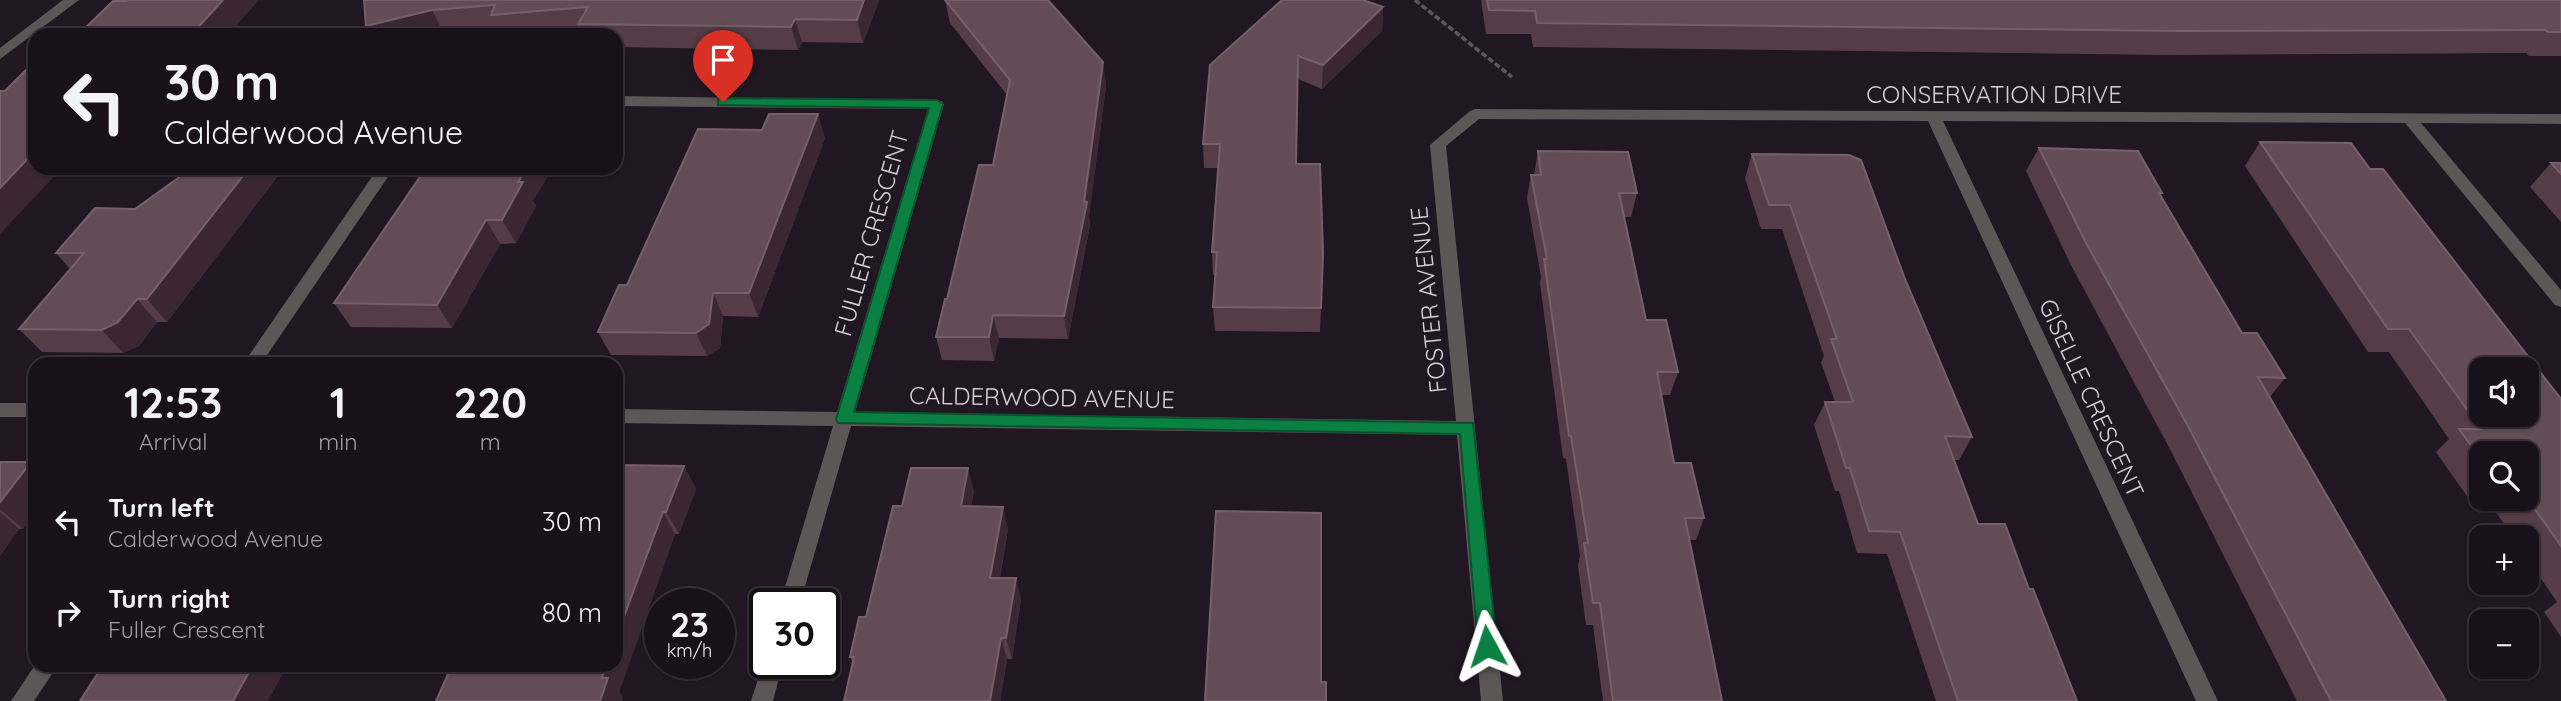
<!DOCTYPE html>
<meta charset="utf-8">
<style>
:root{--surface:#19111a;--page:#221a23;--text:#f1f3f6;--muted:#9f9da2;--line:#373139}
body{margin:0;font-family:Quicksand,sans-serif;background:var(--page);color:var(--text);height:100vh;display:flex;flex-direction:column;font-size:26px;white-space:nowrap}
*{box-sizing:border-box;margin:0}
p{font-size:23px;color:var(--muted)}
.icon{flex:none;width:38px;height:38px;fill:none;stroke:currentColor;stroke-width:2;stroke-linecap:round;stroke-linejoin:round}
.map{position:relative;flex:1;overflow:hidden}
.details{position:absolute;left:28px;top:357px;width:595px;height:315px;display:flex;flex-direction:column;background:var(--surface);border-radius:21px;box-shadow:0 2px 5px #0004,0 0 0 2px var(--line)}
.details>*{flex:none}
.guide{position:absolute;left:28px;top:28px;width:595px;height:147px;border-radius:21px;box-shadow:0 2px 5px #0004,0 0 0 2px var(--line);background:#19111a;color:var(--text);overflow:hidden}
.buttons{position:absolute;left:2469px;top:357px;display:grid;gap:14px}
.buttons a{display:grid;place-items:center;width:70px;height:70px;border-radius:14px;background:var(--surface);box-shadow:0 2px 5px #0004,0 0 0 2px var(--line);font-size:35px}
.speed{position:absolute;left:644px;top:588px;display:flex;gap:14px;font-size:35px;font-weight:700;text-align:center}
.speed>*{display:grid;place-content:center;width:91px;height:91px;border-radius:50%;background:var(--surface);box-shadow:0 2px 5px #0004,0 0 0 2px var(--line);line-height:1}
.speed small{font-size:18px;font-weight:400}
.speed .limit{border:4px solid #111;border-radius:10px;background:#fff;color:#111}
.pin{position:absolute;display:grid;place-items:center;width:60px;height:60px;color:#fff;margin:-72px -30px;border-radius:50% 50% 50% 0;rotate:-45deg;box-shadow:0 0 7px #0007}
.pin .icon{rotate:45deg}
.me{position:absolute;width:77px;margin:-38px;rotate:355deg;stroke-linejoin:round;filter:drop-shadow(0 0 5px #0008)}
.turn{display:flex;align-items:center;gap:24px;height:147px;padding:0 21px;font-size:32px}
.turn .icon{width:91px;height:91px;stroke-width:2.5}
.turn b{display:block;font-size:49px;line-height:60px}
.eta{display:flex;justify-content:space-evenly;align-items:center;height:119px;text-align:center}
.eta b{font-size:42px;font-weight:700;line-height:49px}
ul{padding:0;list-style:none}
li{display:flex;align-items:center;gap:21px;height:91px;padding:0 21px}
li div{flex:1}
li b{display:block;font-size:26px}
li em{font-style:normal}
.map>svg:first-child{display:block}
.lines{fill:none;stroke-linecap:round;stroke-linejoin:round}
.path{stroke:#5e5560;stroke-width:3.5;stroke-dasharray:6 2.5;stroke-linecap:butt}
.minor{fill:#5e5656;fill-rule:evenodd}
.wall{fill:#563c47;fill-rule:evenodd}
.shaded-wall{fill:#3b2732}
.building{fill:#634c56;stroke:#75606a;stroke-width:2;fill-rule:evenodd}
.route{fill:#0b8043;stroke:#07532c;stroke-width:2}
.labels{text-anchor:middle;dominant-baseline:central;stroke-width:5;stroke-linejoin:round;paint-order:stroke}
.street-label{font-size:24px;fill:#d5ced6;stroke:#211723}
</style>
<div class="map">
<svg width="2561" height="701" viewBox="0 0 2561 701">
<rect width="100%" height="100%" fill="#211723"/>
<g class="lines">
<path class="path" d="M1415,0L1512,77"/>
<path class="minor" d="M63,0H79L0,59V48Z
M616,96L942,101L944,104L855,412L1456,421L1430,145L1470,111L1475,109L2561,114V124L2421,123L2561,290V307L2555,305L2405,123L1943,121L2218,701H2196L1928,121L1479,119L1446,146L1503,701H1481L1457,435L851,426L800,604H780L833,426L616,423V409L837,412L928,109L616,106Z
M378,168H394L261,364H243Z
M0,403H35V417H0Z
M765,658V663H783L773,701H751Z
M35,665H58L34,701H11Z"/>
</g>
<path class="wall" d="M364,0H879L863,43L802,42L798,50L616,47V35H583L582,32L542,35H501L498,29L438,35H371L366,26Z
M945,0L1103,62L1106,86L1089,216L1090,225L1068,339L999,338L994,361L942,360L936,337L947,299L993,165L1007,95L950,23Z
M1282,0L1383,7L1382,31L1322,89L1298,79L1296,164L1323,253L1320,332L1215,331L1213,307L1216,275H1213L1212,252L1218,168H1204L1203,144Z
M1481,0H2561V56H2529L2526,53L2166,55L1533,47L1531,34H1486Z
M825,138L758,317L723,316L720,348L707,356L611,355L598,332L627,285Z
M2260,142L2370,169L2561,399V637L2544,612L2557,602L2527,558V537H2513L2487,499H2469L2436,452L2449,439L2389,352H2368L2245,166ZM2482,453H2527V499H2482Z
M2039,148L2162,193L2160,196L2242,333L2285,378L2270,397L2446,701H2297L2171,451L2072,267L2026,171Z
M1538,151L1637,193L1631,217H1624L1646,320L1678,372L1670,395H1661L1674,463L1704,518L1696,540H1689L1722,701H1603L1593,625H1586L1578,566L1580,556L1566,459L1563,458L1540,283L1541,277L1527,198L1531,175H1534Z
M1752,154L1905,279L1972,437L1959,460H1954L1978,524L2029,589L2077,701H1936L1887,554L1857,553L1839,491H1835L1814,425L1825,402H1835L1821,362L1824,356L1782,229H1761L1745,178Z
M2551,163H2561V222L2530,187Z
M180,168H270L277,177L167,322H157L139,346L123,353L42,352L19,329L70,269L56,253L135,209L188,171Z
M426,168L533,201L536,206L516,243L500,244L452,328L351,327L334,303Z
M0,462L35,466V512L23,529H19L0,556Z
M616,465L684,466L696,489L679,534H675L619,692L623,698L436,701Z
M974,491L971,506L1008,529L1000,578L1021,599L1012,659H1007L1000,701H844L853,664L850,657L866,617L902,506Z"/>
<path class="shaded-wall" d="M223,0H259L228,35H191Z
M864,0H879L863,43L857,20Z
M1383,7L1382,31L1322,89L1323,65Z
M432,10L444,34L438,35H371L366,26Z
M795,19L802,42L798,50L791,27Z
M1103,62L1106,86L1089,216L1090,225L1068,339L1064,316L1084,202Z
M818,114L825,138L758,317L749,293Z
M35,151V168H62L0,234V188Z
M249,168H270L277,177L167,322L147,299Z
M527,168H553L533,201L536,206L516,243L502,220L518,182Z
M486,220L500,244L452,328L437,305Z
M713,293L723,316L720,348L707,356L696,333Z
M137,299L157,322L139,346L123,353L102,330Z
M993,315L999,338L994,361L989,337Z
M31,462L35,466V512L23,529L0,509V502Z
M684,466L696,489L679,534L666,512Z
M968,468L974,491L967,528L961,506Z
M1003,507L1008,529L996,599L990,578Z
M0,512L19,529L0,556Z
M663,512L675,534L619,692L623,698L622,701H600L602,678L606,665H616V638Z
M1016,578L1021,599L1012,659L1006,638Z
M1001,638L1007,659L1000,701H990Z
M253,665H288L268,701H233Z"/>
<path class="building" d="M127,0H223L191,35H78L113,1H126Z
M364,0H864L857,20L795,19L791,27L578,24L588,7L491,15L495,5L432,10L366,26Z
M945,0H1048L1103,62L1084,202H1087L1064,316L993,315L989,337H936L945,299H947L979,165H993L1010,80Z
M1282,0H1363L1383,7L1323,65L1298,56L1296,164H1320L1323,253L1321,308L1213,307L1217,252H1212L1220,144H1203L1210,65Z
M1487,0H2561V32H2548L2545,30L2180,31L1537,23L1535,11L1489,10Z
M35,61V151L0,188V91H5Z
M769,114H818L749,293H713L709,324L696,333L598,332L619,285H627L698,129L762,130Z
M2260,142L2351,143L2370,169H2383L2561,399V546L2527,498V453H2482V461L2459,429H2481L2409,329H2388ZM2482,369H2527V415H2482Z
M2039,148L2138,151L2162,193H2159L2242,333H2257L2285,378L2258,377L2446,701H2331L2189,428L2086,243Z
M1538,151L1628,152L1637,193H1619L1646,320H1666L1678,372H1657L1674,463H1691L1704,518H1685L1722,701H1613L1600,603H1593L1584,543H1588L1571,436H1569L1544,259H1547L1531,175H1541Z
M1752,154L1849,155L1861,160L1905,279L1972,437L1945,436L1978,524H2005L2029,589H2033L2077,701H1958L1900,532L1869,531L1850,468H1846L1825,402H1853L1831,339H1837L1790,205H1769Z
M2551,163H2561V174Z
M192,168H249L147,299H137L118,322L102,330L19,329L84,253H56L95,208L135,209Z
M426,168H527L518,182H523L502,220H486L437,305L334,303Z
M0,462H31L0,502Z
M616,465L684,466L666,512H663L616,638Z
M911,468H968L961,506L1003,507L990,578H1016L1006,638H1001L990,701H844L854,657H850L859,617H866L893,506H902Z
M1216,511L1321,513V682H1326V701H1205Z
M103,665H253L233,701H80Z
M452,665H606L602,678H608L600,701H436Z"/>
<path class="route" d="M723,98L937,100L943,104L854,412L1473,423L1497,646L1494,652L1487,655L1481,652L1478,646L1460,434L838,423L836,419L929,108L718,105V99Z"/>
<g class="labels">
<g class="street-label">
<text x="1994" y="94">CONSERVATION DRIVE</text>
<text transform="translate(871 233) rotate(-74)">FULLER CRESCENT</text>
<text transform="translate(1428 300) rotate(-96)">FOSTER AVENUE</text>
<text transform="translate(1042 397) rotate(1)">CALDERWOOD AVENUE</text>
<text transform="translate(2092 398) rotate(65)">GISELLE CRESCENT</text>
</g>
</g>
</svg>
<div class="buttons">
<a><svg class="icon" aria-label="sound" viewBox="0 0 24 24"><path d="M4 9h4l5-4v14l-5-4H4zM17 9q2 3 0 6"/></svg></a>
<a><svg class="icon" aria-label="search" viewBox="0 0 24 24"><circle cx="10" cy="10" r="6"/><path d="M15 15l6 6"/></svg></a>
<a>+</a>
<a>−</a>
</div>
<div class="speed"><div>23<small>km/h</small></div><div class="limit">30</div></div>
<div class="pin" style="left:723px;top:102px;background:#d93025"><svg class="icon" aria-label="arrive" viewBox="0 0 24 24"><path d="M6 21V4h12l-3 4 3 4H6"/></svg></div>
<svg class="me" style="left:1487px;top:646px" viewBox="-20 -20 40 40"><path d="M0-17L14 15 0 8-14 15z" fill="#0b8043" stroke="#fff" stroke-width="4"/></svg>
<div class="guide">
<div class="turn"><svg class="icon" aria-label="left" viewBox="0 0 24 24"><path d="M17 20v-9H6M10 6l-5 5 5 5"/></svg><div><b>30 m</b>Calderwood Avenue</div></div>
</div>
<section class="details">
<div class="eta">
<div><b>12:53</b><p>Arrival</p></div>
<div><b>1</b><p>min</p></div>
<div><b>220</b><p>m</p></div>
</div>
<ul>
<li><svg class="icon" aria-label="left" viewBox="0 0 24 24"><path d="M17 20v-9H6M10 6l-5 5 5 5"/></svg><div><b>Turn left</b><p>Calderwood Avenue</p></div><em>30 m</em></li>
<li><svg class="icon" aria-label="right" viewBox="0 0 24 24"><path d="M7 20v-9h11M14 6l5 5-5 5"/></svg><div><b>Turn right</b><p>Fuller Crescent</p></div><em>80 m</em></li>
</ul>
</section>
</div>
